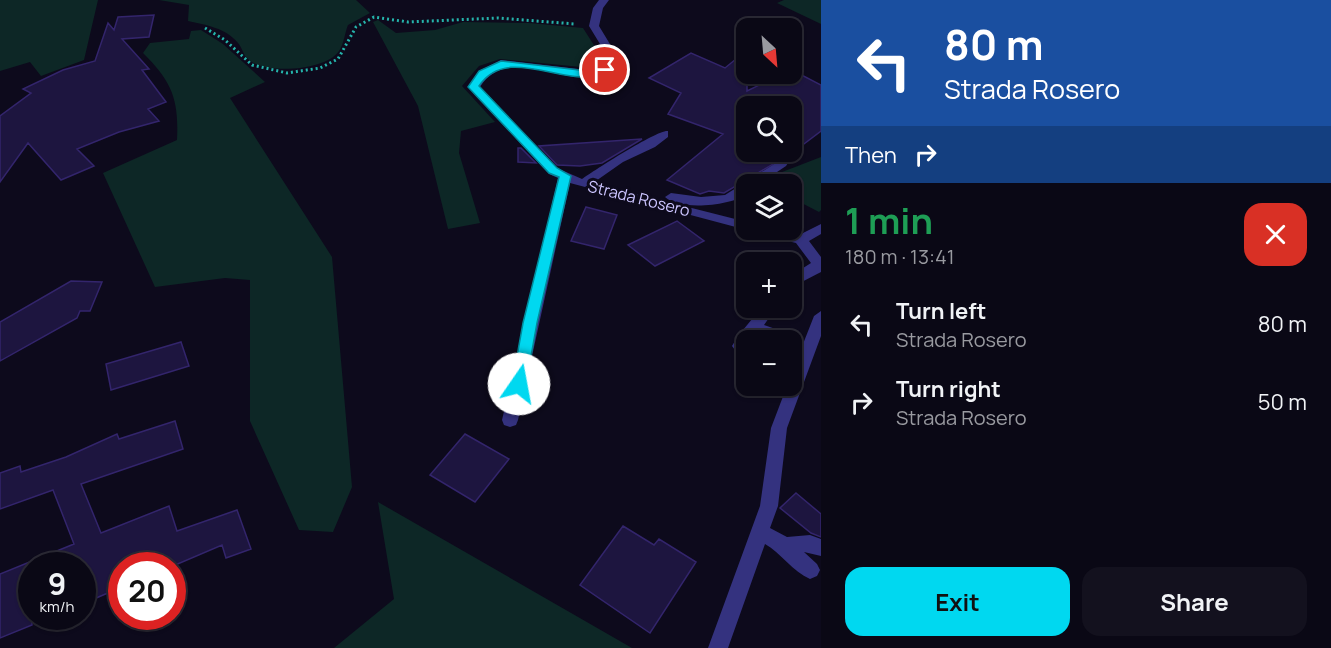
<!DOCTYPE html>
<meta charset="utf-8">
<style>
:root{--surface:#0a0815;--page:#13111e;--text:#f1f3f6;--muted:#999aa0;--line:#2a2934;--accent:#00d8f0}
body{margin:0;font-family:Manrope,sans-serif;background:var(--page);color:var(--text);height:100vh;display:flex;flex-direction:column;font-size:22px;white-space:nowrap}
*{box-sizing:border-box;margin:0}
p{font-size:20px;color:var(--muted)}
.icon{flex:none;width:33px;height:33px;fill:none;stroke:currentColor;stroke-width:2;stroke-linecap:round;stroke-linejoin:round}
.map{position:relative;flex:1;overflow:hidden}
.panel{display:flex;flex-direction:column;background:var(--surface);width:510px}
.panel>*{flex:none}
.banner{background:#1a4fa0;color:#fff;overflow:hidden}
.needle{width:39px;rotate:154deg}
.buttons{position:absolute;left:736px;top:18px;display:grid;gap:12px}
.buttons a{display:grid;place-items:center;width:66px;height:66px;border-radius:12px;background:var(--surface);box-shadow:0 2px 4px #0004,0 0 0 2px var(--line);font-size:30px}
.speed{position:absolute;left:18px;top:552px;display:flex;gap:12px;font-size:30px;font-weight:700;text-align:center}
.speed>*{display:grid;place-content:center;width:78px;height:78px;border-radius:50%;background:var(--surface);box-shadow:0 2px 4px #0004,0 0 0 2px var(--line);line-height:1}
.speed small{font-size:15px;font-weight:400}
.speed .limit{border:9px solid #d22;background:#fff;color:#111}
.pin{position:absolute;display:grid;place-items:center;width:51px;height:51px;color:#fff;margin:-26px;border:3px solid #fff;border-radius:50%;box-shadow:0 2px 6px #0007}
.me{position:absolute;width:66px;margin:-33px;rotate:12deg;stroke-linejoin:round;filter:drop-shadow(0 0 4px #0008)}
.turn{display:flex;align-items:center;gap:21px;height:126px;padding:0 24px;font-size:27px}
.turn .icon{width:78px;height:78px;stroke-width:2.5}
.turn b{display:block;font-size:42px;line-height:51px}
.then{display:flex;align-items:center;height:57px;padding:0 24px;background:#0003;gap:12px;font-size:22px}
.round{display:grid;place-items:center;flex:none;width:63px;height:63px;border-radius:18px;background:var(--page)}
.head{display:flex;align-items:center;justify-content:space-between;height:102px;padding:0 24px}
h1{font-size:36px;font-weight:700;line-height:45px;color:#1e9e55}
.cta{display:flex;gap:12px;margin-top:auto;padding:12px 24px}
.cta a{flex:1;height:69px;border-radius:18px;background:var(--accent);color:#111;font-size:24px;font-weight:700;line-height:69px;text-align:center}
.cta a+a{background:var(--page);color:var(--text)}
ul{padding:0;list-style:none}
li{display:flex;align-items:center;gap:18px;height:78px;padding:0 24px}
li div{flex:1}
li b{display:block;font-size:22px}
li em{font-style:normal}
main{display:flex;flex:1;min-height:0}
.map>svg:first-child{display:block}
.green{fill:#0d2726}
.building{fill:#1d153f;stroke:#33256c;stroke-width:1.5;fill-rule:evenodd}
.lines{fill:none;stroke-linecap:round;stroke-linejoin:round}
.path{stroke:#25b4ab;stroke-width:3;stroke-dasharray:2 3;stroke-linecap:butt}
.minor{fill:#34327f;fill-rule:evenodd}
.route{fill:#00d8f0;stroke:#008c9c;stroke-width:1.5}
.labels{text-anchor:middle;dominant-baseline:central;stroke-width:6;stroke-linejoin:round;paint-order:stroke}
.far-street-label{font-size:16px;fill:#ccc5ff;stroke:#0d0a1c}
</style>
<main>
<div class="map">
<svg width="821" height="648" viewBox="0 0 821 648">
<rect width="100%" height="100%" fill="#0d0a1c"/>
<path class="green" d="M0,0H98L84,60L41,76L30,62L0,71Z
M159,0H356L370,13L348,25C345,32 344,44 339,51C326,71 264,75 248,59C243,55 242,47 238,43C226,28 206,25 188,21L189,5Z
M784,0H821V24L777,3Z
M378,20L396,33L435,30L463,22L529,23L583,28L599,53L598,62L581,67L500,59L479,66L462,86L495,122L461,131L459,153L480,223L448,229L418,106L373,22Z
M201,30L223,44L265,82L230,98L332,257L352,487L333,532L299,530L250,421V280L225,278L155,287L103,173L177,140C179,99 172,82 143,53L150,43L189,39L191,31Z
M821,157V210L819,212L792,198V184H766L759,181Z
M378,502L632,648H334L394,599Z"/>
<path class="building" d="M154,15L149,37L122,39L149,69L142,70L166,102L148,109L159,121L119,132L77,149L94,166L61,180L28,143L0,182V116L31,93L23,89L63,70L95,61L108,23L114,30L118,17Z
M747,50V91L782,74H792V70L821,85V131L792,153L724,193L709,191L700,194L667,180L723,134L668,114L681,93L649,78L691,53L725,68ZM747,106H792V152H747Z
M642,139L602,163L580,166L557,165L539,146Z
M518,148H521L536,163L518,162Z
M586,207L617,215L604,249L571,241Z
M677,221L704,241L655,266L628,245Z
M71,281L102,282L90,311H80L77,318L0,361V322Z
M181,342L189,366L111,390L106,364Z
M175,421L183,449L81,484L101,533L169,506L177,531L237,510L251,549L226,558L222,545L173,566H122V587L82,604V566H32V625L0,638V574L74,544L53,490L0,509V473L20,466L21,472L66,457L117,434L119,439Z
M465,434L509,459L475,502L430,475Z
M796,493L821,514V537L811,533L780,508Z
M623,526L654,545L659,539L696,562L650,633L580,585Z"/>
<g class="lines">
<path class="path" d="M205,28L225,40L252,65L287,73L320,68L338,59L356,27L374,17L408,22L498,18L575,24"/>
<path class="minor" d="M599,0H609L603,8L599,26L622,64L621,66C611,69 600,75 589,76C552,80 505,48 480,87L557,168L582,179C595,170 658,129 668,131V137L655,147L623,162L593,183L747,222V230H750H747L570,183L518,420L516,425L510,427L504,425L502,420L558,178L549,174L468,87L479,71L501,60L587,70L611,62L589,26L593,8Z
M782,159L788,163L786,166L759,184H747V194C731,206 679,211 665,197L671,193L701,197L725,195Z
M821,224V234L809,241L821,257V272L792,287V275L811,263L796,243L755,233L753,230H776L799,235Z
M761,308H776L764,325L796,336L799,340L796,344L792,345V340H775L757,334L753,340H747L745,350H735L732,346C741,331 751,321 761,308Z
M821,311V336L787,428L778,506L770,528L787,537L810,535L821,539V556L804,552L817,564L820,570L817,576L810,579C793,572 781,553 765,544L728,648H708L760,506L771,428L787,386H792V372L814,316Z"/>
</g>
<path class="route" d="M501,61L588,71L605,67L610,70C575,96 509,40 479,86L557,168L571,176L537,323L526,384L519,390L512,384L523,323L559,177L549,173L468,87L479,71Z"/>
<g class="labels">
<g class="far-street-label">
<text transform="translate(639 198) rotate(14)">Strada Rosero</text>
</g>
</g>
</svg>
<div class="buttons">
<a><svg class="needle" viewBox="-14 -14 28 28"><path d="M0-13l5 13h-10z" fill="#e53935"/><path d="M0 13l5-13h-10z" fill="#999aa0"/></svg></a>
<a><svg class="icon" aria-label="search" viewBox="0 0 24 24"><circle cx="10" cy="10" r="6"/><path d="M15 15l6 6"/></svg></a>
<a><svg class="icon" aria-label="layers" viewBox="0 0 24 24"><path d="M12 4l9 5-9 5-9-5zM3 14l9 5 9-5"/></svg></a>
<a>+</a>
<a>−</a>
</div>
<div class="speed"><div>9<small>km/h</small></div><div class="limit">20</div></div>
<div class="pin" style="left:605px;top:70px;background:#d93025"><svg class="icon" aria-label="arrive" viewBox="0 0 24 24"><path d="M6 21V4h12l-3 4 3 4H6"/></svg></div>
<svg class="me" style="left:519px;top:384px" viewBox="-20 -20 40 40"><circle r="19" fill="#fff"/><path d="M0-13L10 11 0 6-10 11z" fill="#00d8f0"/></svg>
</div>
<section class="panel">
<div class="banner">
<div class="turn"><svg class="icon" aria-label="left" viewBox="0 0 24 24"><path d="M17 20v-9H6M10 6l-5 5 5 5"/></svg><div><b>80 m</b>Strada Rosero</div></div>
<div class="then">Then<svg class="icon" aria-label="right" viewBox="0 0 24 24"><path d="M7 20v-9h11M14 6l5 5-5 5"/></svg></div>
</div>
<div class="head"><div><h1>1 min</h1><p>180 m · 13:41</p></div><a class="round" style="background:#d93025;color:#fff"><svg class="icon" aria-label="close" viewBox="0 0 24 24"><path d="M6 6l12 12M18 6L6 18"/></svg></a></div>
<ul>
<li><svg class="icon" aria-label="left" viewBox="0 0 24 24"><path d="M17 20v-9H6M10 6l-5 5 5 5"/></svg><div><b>Turn left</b><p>Strada Rosero</p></div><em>80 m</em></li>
<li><svg class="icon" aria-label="right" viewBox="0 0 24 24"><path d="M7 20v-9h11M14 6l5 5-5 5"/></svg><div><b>Turn right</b><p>Strada Rosero</p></div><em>50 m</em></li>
</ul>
<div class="cta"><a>Exit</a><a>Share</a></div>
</section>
</main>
